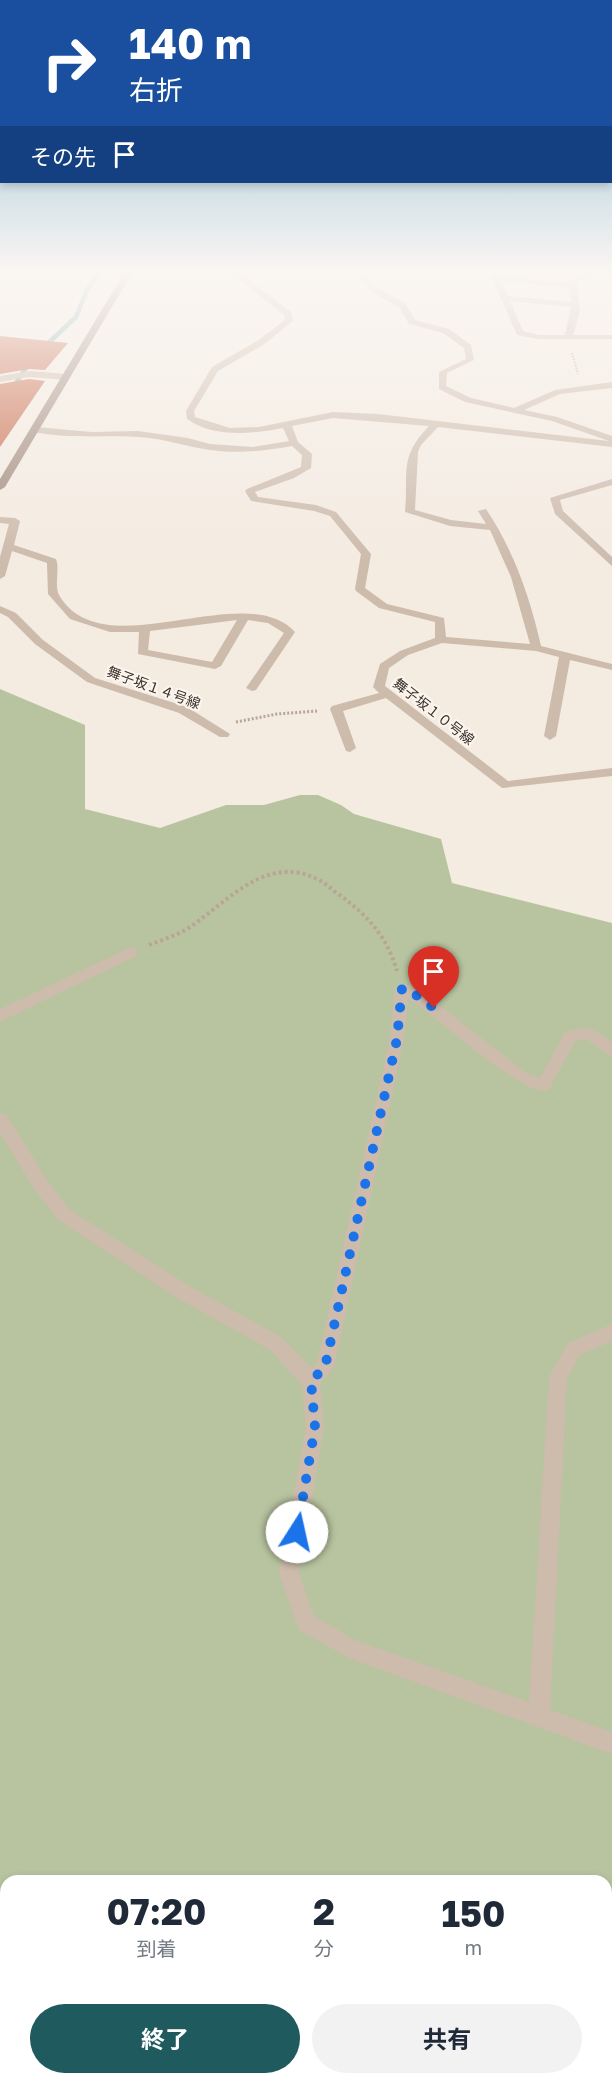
<!DOCTYPE html>
<html lang="ja">
<meta charset="utf-8">
<style>
:root{--surface:#fff;--page:#f2f2f3;--text:#1f2937;--muted:#747a83;--accent:#1f5a5e}
body{margin:0;font-family:"Golos Text","Noto Sans JP",sans-serif;background:var(--page);color:var(--text);height:100vh;display:flex;flex-direction:column;font-size:22px;white-space:nowrap}
*{box-sizing:border-box;margin:0}
p{font-size:20px;color:var(--muted)}
.icon{flex:none;width:33px;height:33px;fill:none;stroke:currentColor;stroke-width:2;stroke-linecap:round;stroke-linejoin:round}
.map{position:relative;flex:1;overflow:hidden}
.sheet{position:absolute;left:0px;top:1875px;width:612px;height:210px;display:flex;flex-direction:column;background:var(--surface);border-radius:18px 18px 0 0;box-shadow:0 3px 9px #0003}
.sheet>*{flex:none}
.banner{position:absolute;left:0px;top:0px;width:612px;height:183px;box-shadow:0 3px 9px #0003;background:#1a4fa0;color:#fff;overflow:hidden}
.pin{position:absolute;display:grid;place-items:center;width:51px;height:51px;color:#fff;margin:-62px -26px;border-radius:50% 50% 50% 0;rotate:-45deg;box-shadow:0 0 6px #0007}
.pin .icon{rotate:45deg}
.me{position:absolute;width:66px;margin:-33px;rotate:10deg;stroke-linejoin:round;filter:drop-shadow(0 0 4px #0008)}
.turn{display:flex;align-items:center;gap:21px;height:126px;padding:0 30px;font-size:27px}
.turn .icon{width:78px;height:78px;stroke-width:2.5}
.turn b{display:block;font-size:42px;line-height:51px}
.then{display:flex;align-items:center;height:57px;padding:0 30px;background:#0003;gap:12px;font-size:22px}
.eta{display:flex;justify-content:space-evenly;align-items:center;height:102px;text-align:center}
.eta b{font-size:36px;font-weight:700;line-height:42px}
.button{display:flex;gap:12px;margin-top:auto;padding:12px 30px}
.button a{flex:1;height:69px;border-radius:36px;background:var(--accent);color:#fff;font-size:24px;font-weight:700;line-height:69px;text-align:center}
.button a+a{background:var(--page);color:var(--text)}
.map>svg:first-child{display:block}
.green{fill:#b8c4a0;fill-rule:evenodd}
.lines{fill:none;stroke-linecap:round;stroke-linejoin:round}
.stream{stroke:#7fb0b2;stroke-width:4.5}
.building{fill:#c8694b}
.path-far2{stroke:#b9a596;stroke-width:2;stroke-dasharray:1.5 1.5;stroke-linecap:butt}
.path-far1{stroke:#b9a596;stroke-width:3;stroke-dasharray:2 2;stroke-linecap:butt}
.path{stroke:#b9a596;stroke-width:4;stroke-dasharray:3 3;stroke-linecap:butt}
.lane{fill:#cdbbac;fill-rule:evenodd}
.street{fill:#cdbbac;fill-rule:evenodd}
.secondary{fill:#a18a7d;fill-rule:evenodd}
.route{stroke:#1a73e8;stroke-width:10;stroke-dasharray:0 18}
.labels{text-anchor:middle;dominant-baseline:central;stroke-width:4.5;stroke-linejoin:round;paint-order:stroke}
.far-street-label{font-size:14px;fill:#3b302b;stroke:#fbf5ee}
</style>
<div class="map">
<svg width="612" height="2085" viewBox="0 0 612 2085">
<rect width="100%" height="100%" fill="#f4ebe1"/>
<path class="green" d="M0,689L85,725V809L160,828L226,805H264L300,795H318L341,805L354,814L441,839L452,883L612,923V2085H0ZM6,1881H606V2079H6Z"/>
<g class="lines">
<path class="stream" d="M44,347L76,317L87,290L99,273
M0,408L31,360"/>
</g>
<path class="building" d="M0,336L68,343L45,370L29,369L0,374Z
M29,379L45,381L0,447V384Z"/>
<g class="lines">
<path class="path-far2" d="M572,353L578,374"/>
<path class="path-far1" d="M236,722L277,714L317,711"/>
<path class="path" d="M149,945C162,940 175,936 187,929C227,903 266,852 319,880C327,884 333,891 341,896C369,917 387,937 397,971"/>
<path class="lane" d="M612,479V485L560,500L563,511L612,557V566L555,514L550,498Z"/>
<path class="street" d="M231,273H240L291,312L293,321L263,345L218,371L194,411L195,417L230,428L259,427L333,412L378,414L609,441L552,421L465,402L439,389V372L466,359L464,348L443,333L409,324L399,307L375,294L361,281L362,273H370L368,279L381,290L405,303L415,320L449,329L471,345L474,360L447,373L446,386L471,398L514,408L555,390L612,382V388L560,394L524,410L557,417L612,436V447L438,427L421,445L418,452L415,510L451,520L486,524L478,511L486,509C513,549 530,597 541,646L612,664V670L570,660L556,736L550,740L544,736L559,657L536,651L442,643L408,655L389,668L385,686L508,781L612,768V776L502,788L386,698L343,711L356,748L350,752L346,751L330,709L332,706L379,693L373,687L380,664L400,651L435,638V622L379,608L356,591L355,589L361,554L330,516L314,511L251,501L245,491L247,489L301,467L302,455L292,446C264,451 239,454 210,450C186,447 163,438 138,437C103,435 68,439 33,432L32,430L36,427L92,432L138,431L188,438L210,444L253,447L289,441L283,428C253,434 213,438 187,419L186,411L212,367L257,341L285,320L284,315ZM333,418L429,426C398,458 409,472 405,512L450,526L490,530L511,577L530,644L446,637L444,618L387,604L365,588L371,554L336,512L316,505L258,497L255,492L294,478L311,468L312,454L298,442L292,426Z
M495,273H503L501,276L569,283L583,273H612V276H589L577,283L580,311L573,335H612V339H539L517,335L492,278ZM501,281L569,288L571,302L508,296ZM510,301L571,307L565,335H539L523,331Z
M29,371L67,374L71,377L67,380L29,377L0,382V376Z
M0,517L15,518L20,521L14,545L56,559C60,569 54,585 59,595C103,670 244,577 295,632L256,690L252,691L246,688L284,633L268,623L248,620L221,666L215,669L138,654L139,632H110L70,619L48,594L47,563L12,551L5,576L0,579V557L9,524L0,523ZM237,620L212,662L148,650L150,631Z
M0,606L16,613L43,640L95,678L187,707L230,734L228,737H220L179,713L87,682L35,644L8,617L0,613Z
M131,947L136,948L138,952L136,956L0,1022V1009Z
M402,983L421,991L528,1074L540,1078L565,1032C588,1024 594,1028 612,1043V1057L586,1039L575,1041L549,1090C523,1099 435,1014 408,998L404,1039L334,1367L320,1384L324,1427L299,1574L314,1616L355,1640L529,1702L549,1377L568,1343L612,1324V1341L580,1355L567,1379L550,1710L612,1732V1754L349,1658L299,1630L279,1574L306,1427L302,1385L269,1349L179,1299L58,1220L35,1190L0,1133V1113L6,1114L47,1180L70,1210L191,1287L281,1337L311,1368L317,1363L390,1039L395,988Z"/>
<path class="secondary" d="M124,273H132L5,487L0,490V479Z"/>
</g>
<linearGradient id="sky" x2="0" y2="1"><stop stop-color="#7eb2d2"/><stop offset="0.48" stop-color="#faf6f2"/><stop offset="1" stop-color="#faf6f2" stop-opacity="0"/></linearGradient>
<rect width="612" height="565" fill="url(#sky)"/>
<g class="lines">
<path class="route" d="M297,1532L315,1427L311,1381L325,1367L397,1039L402,988L416,995L434,1008"/>
</g>
<g class="labels">
<g class="far-street-label">
<text transform="translate(154 687) rotate(20)">舞子坂１４号線</text>
<text transform="translate(434 711) rotate(38)">舞子坂１０号線</text>
</g>
</g>
</svg>
<div class="pin" style="left:434px;top:1008px;background:#d93025"><svg class="icon" aria-label="arrive" viewBox="0 0 24 24"><path d="M6 21V4h12l-3 4 3 4H6"/></svg></div>
<svg class="me" style="left:297px;top:1532px" viewBox="-20 -20 40 40"><circle r="19" fill="#fff"/><path d="M0-13L10 11 0 6-10 11z" fill="#1a73e8"/></svg>
<div class="banner">
<div class="turn"><svg class="icon" aria-label="right" viewBox="0 0 24 24"><path d="M7 20v-9h11M14 6l5 5-5 5"/></svg><div><b>140 m</b>右折</div></div>
<div class="then">その先<svg class="icon" aria-label="arrive" viewBox="0 0 24 24"><path d="M6 21V4h12l-3 4 3 4H6"/></svg></div>
</div>
<section class="sheet">
<div class="eta">
<div><b>07:20</b><p>到着</p></div>
<div><b>2</b><p>分</p></div>
<div><b>150</b><p>m</p></div>
</div>
<div class="button"><a>終了</a><a>共有</a></div>
</section>
</div>
